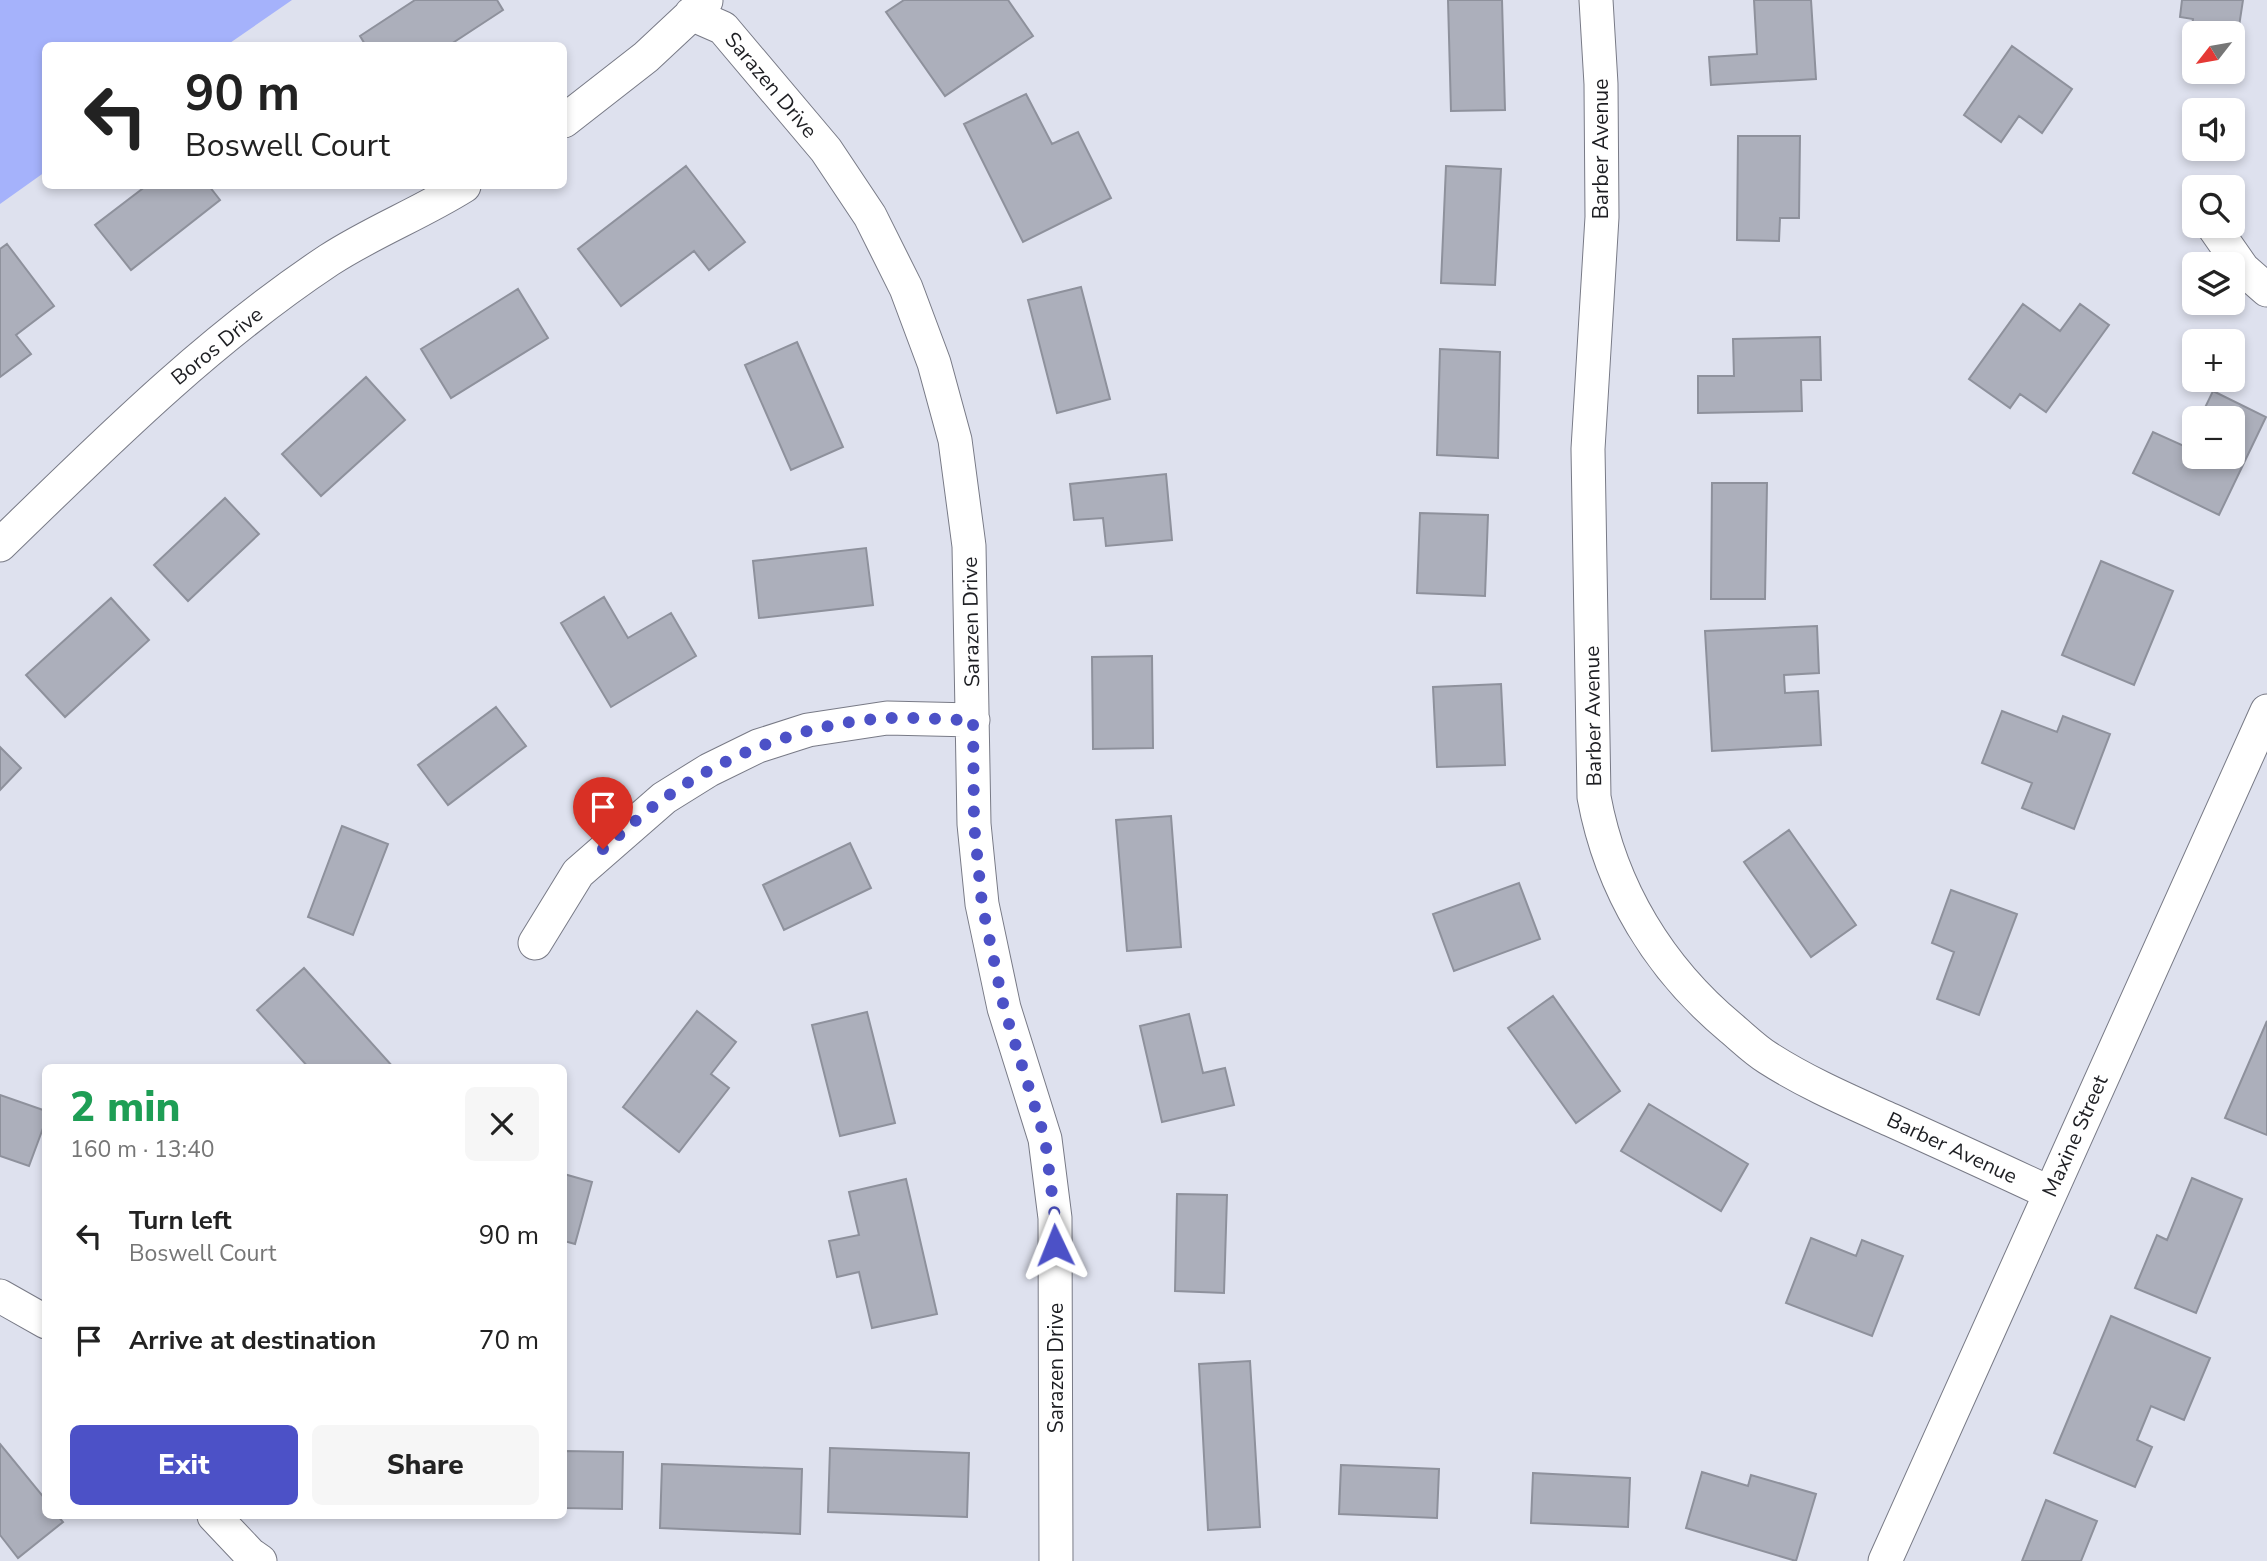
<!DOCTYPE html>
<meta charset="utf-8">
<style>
:root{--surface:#fff;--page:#f6f6f6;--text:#222;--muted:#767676;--accent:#4c51c7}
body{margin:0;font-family:"Nunito Sans",sans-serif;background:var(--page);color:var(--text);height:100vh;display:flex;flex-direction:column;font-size:26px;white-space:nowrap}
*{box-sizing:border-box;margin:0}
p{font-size:23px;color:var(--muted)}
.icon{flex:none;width:38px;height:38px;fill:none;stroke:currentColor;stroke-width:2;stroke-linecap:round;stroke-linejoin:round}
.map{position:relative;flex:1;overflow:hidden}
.side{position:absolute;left:42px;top:1064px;width:525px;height:455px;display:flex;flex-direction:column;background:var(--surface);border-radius:10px;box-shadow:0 4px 10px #0003}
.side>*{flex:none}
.hud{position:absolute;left:42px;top:42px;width:525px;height:147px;border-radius:10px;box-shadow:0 4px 10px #0003;background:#fff;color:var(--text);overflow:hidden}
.needle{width:46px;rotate:239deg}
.controls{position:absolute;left:2182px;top:21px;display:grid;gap:14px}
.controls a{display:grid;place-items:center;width:63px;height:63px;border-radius:10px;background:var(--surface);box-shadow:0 4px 10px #0003;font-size:35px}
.pin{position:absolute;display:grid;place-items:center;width:60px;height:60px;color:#fff;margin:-72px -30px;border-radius:50% 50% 50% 0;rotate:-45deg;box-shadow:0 0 7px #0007}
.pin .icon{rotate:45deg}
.me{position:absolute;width:77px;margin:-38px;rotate:358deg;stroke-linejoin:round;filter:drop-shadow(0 0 5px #0008)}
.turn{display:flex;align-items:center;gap:24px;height:147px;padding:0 28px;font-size:32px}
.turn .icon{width:91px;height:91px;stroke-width:2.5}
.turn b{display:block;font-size:49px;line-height:60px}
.round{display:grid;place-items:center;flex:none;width:74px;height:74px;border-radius:10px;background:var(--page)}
.headline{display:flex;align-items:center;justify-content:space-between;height:119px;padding:0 28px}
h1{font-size:42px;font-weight:800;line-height:52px;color:#1e9e55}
.action{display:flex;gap:14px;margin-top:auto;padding:14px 28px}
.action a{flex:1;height:80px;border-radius:10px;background:var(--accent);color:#fff;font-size:28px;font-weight:800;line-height:80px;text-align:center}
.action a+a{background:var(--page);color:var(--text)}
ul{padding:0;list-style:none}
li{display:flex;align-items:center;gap:21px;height:105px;padding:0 28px}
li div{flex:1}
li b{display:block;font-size:26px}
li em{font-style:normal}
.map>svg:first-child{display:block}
.green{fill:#a5b2fb}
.building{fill:#acafbb;stroke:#8e919c;stroke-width:2}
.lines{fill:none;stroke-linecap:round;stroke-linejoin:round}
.street-casing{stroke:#787a86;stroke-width:35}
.street{stroke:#fff;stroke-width:33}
.route{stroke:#4c51c7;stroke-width:12;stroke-dasharray:0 21.6}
.labels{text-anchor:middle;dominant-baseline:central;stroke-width:7;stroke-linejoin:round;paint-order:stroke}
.street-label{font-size:21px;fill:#1d1e22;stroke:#fff}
</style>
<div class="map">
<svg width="2267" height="1561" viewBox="0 0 2267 1561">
<rect width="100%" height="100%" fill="#dee1ee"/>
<path class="green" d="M0,0H292L227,45L46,46L45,172L0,204Z"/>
<path class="building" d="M415,0H497L503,10L448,46H366L360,36Z
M904,0H1008L1033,36L945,96L886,12Z
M1448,0H1502L1505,110L1451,111Z
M1754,0H1811L1816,79L1711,85L1709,57L1757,54Z
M2182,0H2243L2233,66V33H2194V60L2187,58L2193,19L2180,17Z
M2012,46L2072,89L2042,133L2019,116L2001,142L1964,115Z
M1026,94L1052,144L1078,132L1111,198L1023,242L964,124Z
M1738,136H1800L1799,218H1780L1779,241L1737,240Z
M686,166L745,242L709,270L694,251L621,306L578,249Z
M1446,166L1501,169L1495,285L1441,283Z
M146,186H209L220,200L131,270L95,225Z
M7,244L54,306L16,335L31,354L0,377V249Z
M1081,287L1110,399L1057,413L1028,300Z
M518,289L548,338L451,398L421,349Z
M2023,304L2060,331L2080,304L2109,325L2046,412L2020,394L2010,408L1969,379Z
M1820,337L1821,380H1801L1802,411L1698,413V376H1734L1733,339Z
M797,342L843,447L791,470L745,365Z
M1440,349L1500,352L1498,458L1437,455Z
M366,377L405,420L321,496L282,454Z
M2213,391L2266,417L2219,515L2133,473L2153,432L2186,447L2194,429V457H2233V418H2200Z
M1166,474L1172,540L1106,546L1103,518L1074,520L1070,484Z
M1712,483H1767L1765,599H1711Z
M225,498L259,534L188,601L154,565Z
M1420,513L1488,515L1485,596L1417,593Z
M866,548L873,605L759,618L753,561Z
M2101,561L2173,591L2134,685L2062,655Z
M604,597L628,638L671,613L696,656L611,707L561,623Z
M111,598L149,640L65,717L26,675Z
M1817,626L1819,673L1784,675L1785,693L1818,691L1821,745L1712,751L1705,631Z
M1152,656L1153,748L1093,749L1092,657Z
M1501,684L1505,765L1437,767L1433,687Z
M496,707L526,746L448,805L418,765Z
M2002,711L2057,732L2063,716L2110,734L2074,829L2022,808L2032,783L1982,763Z
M0,747L21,768L0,790Z
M1171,816L1181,947L1127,951L1116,820Z
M342,826L388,844L353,935L308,917Z
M1789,830L1856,925L1811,957L1744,862Z
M850,843L871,888L784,930L763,885Z
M1519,883L1540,939L1454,971L1433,914Z
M1951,890L2017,914L1979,1015L1937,999L1954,952L1932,943Z
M304,968L394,1068H309L257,1010Z
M1553,996L1620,1091L1576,1123L1508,1028Z
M697,1011L736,1042L711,1074L729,1088L679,1152L623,1107Z
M867,1012L895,1123L840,1136L812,1025Z
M1189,1014L1203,1073L1225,1068L1234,1105L1162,1122L1140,1026Z
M2267,1021V1135L2225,1118Z
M0,1095L46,1111V1120L29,1166L0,1156Z
M1649,1104L1748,1164L1721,1211L1621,1151Z
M564,1174L592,1182L575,1244L564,1241Z
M2192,1178L2242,1199L2196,1313L2135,1288L2157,1235L2167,1240Z
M906,1179L937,1314L872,1328L859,1272L837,1277L829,1241L859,1235L849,1192Z
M1177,1194L1227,1195L1224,1293L1175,1291Z
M1811,1238L1856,1256L1862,1240L1903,1256L1872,1336L1786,1303Z
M2111,1316L2210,1358L2184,1420L2151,1406L2137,1440L2152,1447L2135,1487L2054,1453Z
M1250,1361L1260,1527L1208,1530L1199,1364Z
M0,1444L46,1500V1516H58L63,1522L18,1558L0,1535Z
M830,1448L969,1453L967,1517L828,1512Z
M564,1451L623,1452L622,1509L564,1508Z
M662,1464L802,1469L800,1534L660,1528Z
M1341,1465L1439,1469L1437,1518L1339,1514Z
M1702,1472L1748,1486L1751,1475L1816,1494L1796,1561L1686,1528Z
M1533,1473L1630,1478L1628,1527L1531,1523Z
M2046,1500L2097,1521L2081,1561H2022Z"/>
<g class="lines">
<g class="street-casing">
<path id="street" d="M1596,0L1601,84L1602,217L1588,449L1594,797C1611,889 1659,968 1731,1028C1743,1038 1755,1050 1768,1058C1807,1083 1849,1101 1891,1120C1944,1144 1997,1168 2050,1193
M691,14L723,28L826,150L870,216L906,288L934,363L955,440L969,546L974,824L982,904L1004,1008L1045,1139L1055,1218L1056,1561
M564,121L646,57L706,1
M2213,226L2243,269L2267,290
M0,545C104,444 207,341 329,260C372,232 421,213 464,186
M535,943L578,873L664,798L709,770L758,746L808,730L887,718L973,720
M0,1296L46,1322
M214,1516L250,1554L260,1561
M1885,1561L2267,711"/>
</g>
<use href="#street" class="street"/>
</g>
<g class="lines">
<path class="route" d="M603,849C623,832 643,813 665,798C729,752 808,723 888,718C916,717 945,720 973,720L974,824L982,904L1004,1008L1045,1139L1055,1218V1245"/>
</g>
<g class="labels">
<g class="street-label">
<text transform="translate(771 85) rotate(50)">Sarazen Drive</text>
<text transform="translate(1601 149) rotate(-90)">Barber Avenue</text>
<text transform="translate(217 346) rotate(-39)">Boros Drive</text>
<text transform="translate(971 622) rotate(-91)">Sarazen Drive</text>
<text transform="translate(1593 716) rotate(-91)">Barber Avenue</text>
<text transform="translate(2075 1136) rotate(-66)">Maxine Street</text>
<text transform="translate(1952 1148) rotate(25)">Barber Avenue</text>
<text transform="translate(1056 1368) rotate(-90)">Sarazen Drive</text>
</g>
</g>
</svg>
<div class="controls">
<a><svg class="needle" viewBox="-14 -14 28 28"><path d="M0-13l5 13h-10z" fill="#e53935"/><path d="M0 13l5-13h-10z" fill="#767676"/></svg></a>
<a><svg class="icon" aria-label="sound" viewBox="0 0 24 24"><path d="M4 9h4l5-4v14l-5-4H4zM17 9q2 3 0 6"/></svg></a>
<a><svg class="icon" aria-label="search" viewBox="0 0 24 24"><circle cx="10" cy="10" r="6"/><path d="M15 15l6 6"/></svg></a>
<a><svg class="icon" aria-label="layers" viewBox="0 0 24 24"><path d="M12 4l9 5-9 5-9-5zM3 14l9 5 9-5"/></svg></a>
<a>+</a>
<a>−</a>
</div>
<div class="pin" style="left:603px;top:849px;background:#d93025"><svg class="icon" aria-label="arrive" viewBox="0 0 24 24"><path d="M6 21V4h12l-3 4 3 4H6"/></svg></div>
<svg class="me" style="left:1055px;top:1245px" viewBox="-20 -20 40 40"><path d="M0-17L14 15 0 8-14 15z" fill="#4c51c7" stroke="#fff" stroke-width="4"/></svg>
<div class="hud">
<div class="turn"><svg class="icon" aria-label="left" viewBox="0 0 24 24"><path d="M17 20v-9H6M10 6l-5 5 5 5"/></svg><div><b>90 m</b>Boswell Court</div></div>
</div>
<section class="side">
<div class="headline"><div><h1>2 min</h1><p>160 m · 13:40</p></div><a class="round"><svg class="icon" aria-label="close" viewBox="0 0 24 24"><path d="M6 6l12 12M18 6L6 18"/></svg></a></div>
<ul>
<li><svg class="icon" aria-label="left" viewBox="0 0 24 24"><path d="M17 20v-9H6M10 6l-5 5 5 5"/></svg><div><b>Turn left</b><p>Boswell Court</p></div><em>90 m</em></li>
<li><svg class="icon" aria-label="arrive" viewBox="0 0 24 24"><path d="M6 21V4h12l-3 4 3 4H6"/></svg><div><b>Arrive at destination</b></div><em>70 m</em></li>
</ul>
<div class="action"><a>Exit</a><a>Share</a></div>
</section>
</div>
